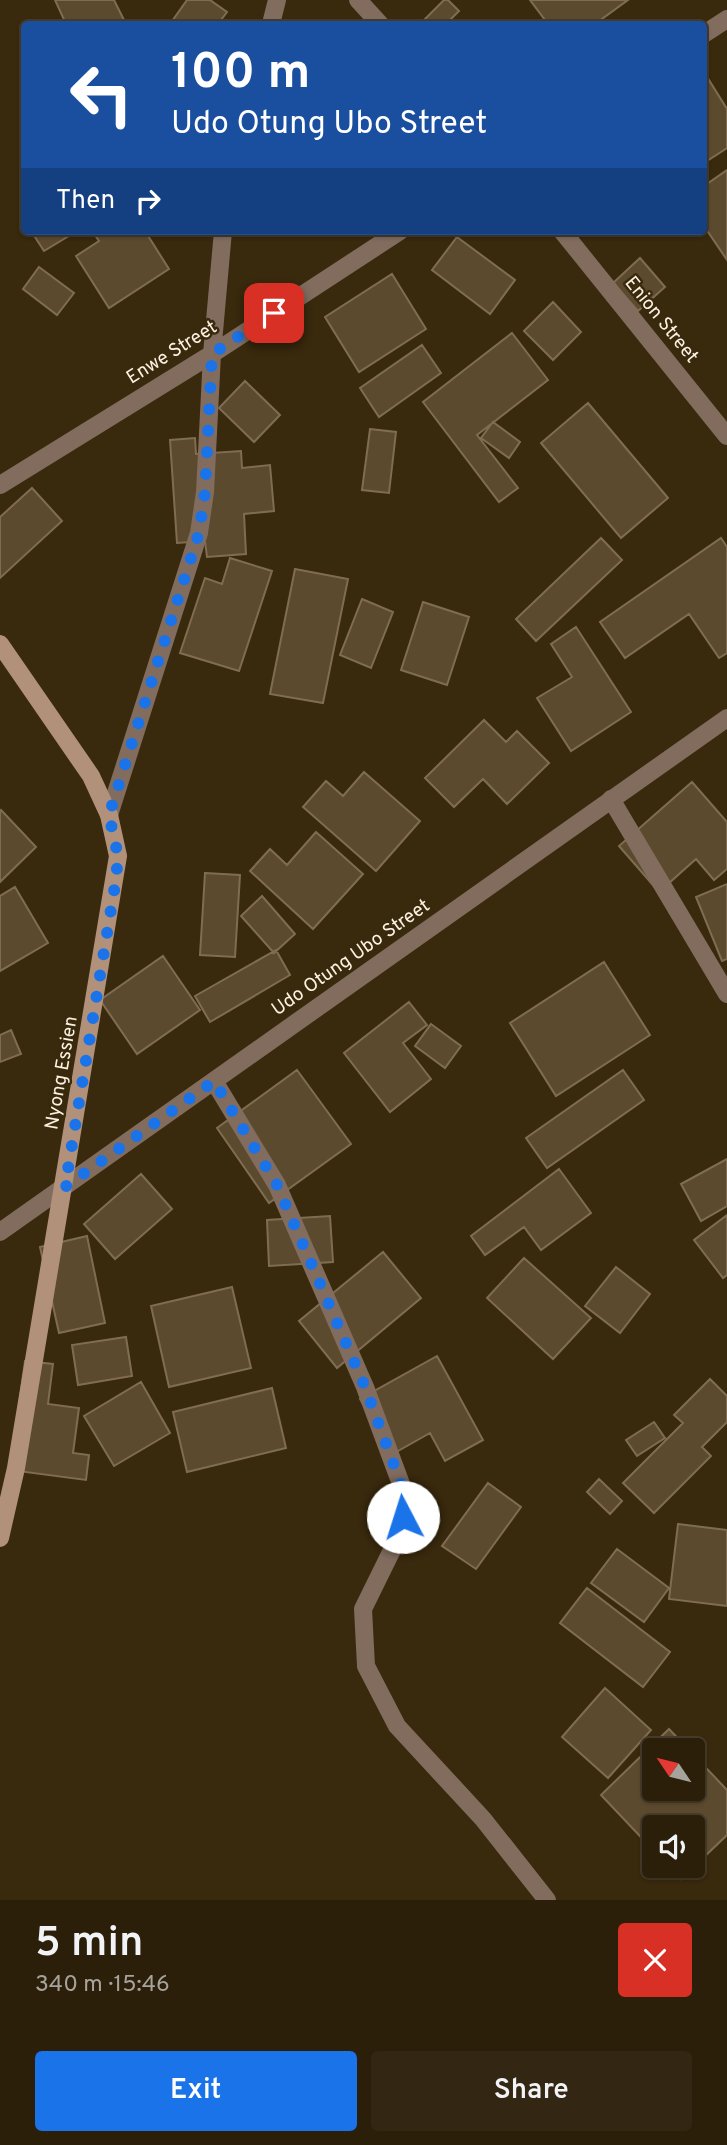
<!DOCTYPE html>
<meta charset="utf-8">
<style>
:root{--surface:#2b1f0a;--page:#332713;--text:#f1f3f6;--muted:#a6a29c;--line:#473d2b;--accent:#1a73e8}
body{margin:0;font-family:Overpass,sans-serif;background:var(--page);color:var(--text);height:100vh;display:flex;flex-direction:column;font-size:26px;white-space:nowrap}
*{box-sizing:border-box;margin:0}
p{font-size:23px;color:var(--muted)}
.icon{flex:none;width:38px;height:38px;fill:none;stroke:currentColor;stroke-width:2;stroke-linecap:round;stroke-linejoin:round}
.map{position:relative;height:1900px;overflow:hidden}
.details{display:flex;flex-direction:column;background:var(--surface);flex:1}
.details>*{flex:none}
.guide{position:absolute;left:21px;top:21px;width:686px;height:214px;border-radius:7px;box-shadow:0 2px 5px #0004,0 0 0 2px var(--line);background:#1a4fa0;color:#fff;overflow:hidden}
.needle{width:46px;rotate:305deg}
.tools{position:absolute;left:642px;top:1738px;display:grid;gap:14px}
.tools a{display:grid;place-items:center;width:63px;height:63px;border-radius:7px;background:var(--surface);box-shadow:0 2px 5px #0004,0 0 0 2px var(--line);font-size:35px}
.pin{position:absolute;display:grid;place-items:center;width:60px;height:60px;color:#fff;margin:-30px;border-radius:14px;box-shadow:0 4px 10px #0006}
.me{position:absolute;width:77px;margin:-38px;rotate:355deg;stroke-linejoin:round;filter:drop-shadow(0 0 5px #0008)}
.turn{display:flex;align-items:center;gap:24px;height:147px;padding:0 35px;font-size:32px}
.turn .icon{width:91px;height:91px;stroke-width:2.5}
.turn b{display:block;font-size:49px;line-height:60px}
.then{display:flex;align-items:center;height:66px;padding:0 35px;background:#0003;gap:14px;font-size:26px}
.round{display:grid;place-items:center;flex:none;width:74px;height:74px;border-radius:7px;background:var(--page)}
.overview{display:flex;align-items:center;justify-content:space-between;height:119px;padding:0 35px}
h1{font-size:42px;font-weight:600;line-height:52px}
.button{display:flex;gap:14px;margin-top:auto;padding:14px 35px}
.button a{flex:1;height:80px;border-radius:7px;background:var(--accent);color:#fff;font-size:28px;font-weight:600;line-height:80px;text-align:center}
.button a+a{background:var(--page);color:var(--text)}
.map>svg:first-child{display:block}
.building{fill:#5c4a2e;stroke:#806d51;stroke-width:2}
.lines{fill:none;stroke-linecap:round;stroke-linejoin:round}
.street{stroke:#816c5e;stroke-width:18}
.secondary{stroke:#b2917a;stroke-width:18}
.route{stroke:#1a73e8;stroke-width:12;stroke-dasharray:0 21.6}
.labels{text-anchor:middle;dominant-baseline:central;stroke-width:5;stroke-linejoin:round;paint-order:stroke}
.street-label{font-size:19px;fill:#fcf1e2;stroke:#39290d}
</style>
<div class="map">
<svg width="727" height="1900" viewBox="0 0 727 1900">
<rect width="100%" height="100%" fill="#39290d"/>
<path class="building" d="M55,0H114L126,24H66Z
M187,0H210L227,12L218,24H170Z
M444,0H448L459,11L446,24H420Z
M530,0H628L595,24H548Z
M704,72L727,109V148L704,163Z
M727,170V260L704,226V186Z
M31,231H77L44,251Z
M92,231H145L169,269L109,308L76,256L99,241Z
M457,237L515,280L490,314L432,270Z
M640,258L665,287L638,311L613,283Z
M39,267L74,293L57,315L23,289Z
M392,274L426,329L359,372L325,317Z
M553,302L581,332L553,360L524,331Z
M512,333L548,380L477,435L518,488L499,502L423,402Z
M422,345L441,373L379,417L360,388Z
M245,381L280,415L254,442L219,408Z
M588,403L668,498L621,538L541,443Z
M493,422L520,442L509,458L481,438Z
M370,429L396,432L389,493L362,490Z
M195,438L196,454L241,451L242,468L270,465L274,511L244,514L246,554L207,557L205,541L177,543L170,440Z
M32,488L62,521L0,578V517Z
M601,538L622,560L536,641L516,619Z
M721,538L727,547V653L719,658L689,614L625,658L600,622Z
M230,558L272,571L239,671L180,653L205,578L222,584Z
M295,569L348,579L323,703L270,694Z
M362,599L393,612L371,668L340,655Z
M423,602L469,617L447,685L401,670Z
M576,627L631,712L571,751L537,698L572,677L551,644Z
M484,720L506,742L517,731L549,763L507,804L483,779L454,807L425,778Z
M364,772L420,821L376,871L303,807L326,781L343,796Z
M692,782L727,822V869L714,880L696,859L659,892L619,846Z
M1,810L36,847L0,882V811Z
M316,832L363,874L313,929L250,871L270,849L287,865Z
M205,873L240,875L235,957L200,955Z
M727,884V959L722,961L696,897Z
M15,887L48,943L0,971V896Z
M262,896L295,934L274,953L241,916Z
M276,950L290,975L210,1022L195,996Z
M163,956L200,1010L137,1054L100,1000Z
M604,962L650,1035L556,1096L510,1023Z
M409,1002L427,1025L403,1043L431,1079L390,1112L344,1053Z
M431,1024L461,1046L445,1068L415,1046Z
M11,1030L21,1054L0,1062V1035Z
M297,1070L351,1144L269,1203L217,1128Z
M623,1070L644,1100L547,1168L526,1138Z
M727,1159V1206L701,1221L681,1184Z
M559,1169L591,1213L541,1250L524,1227L485,1255L471,1236Z
M141,1174L172,1209L115,1259L84,1224Z
M727,1215V1275L723,1278L694,1240Z
M330,1216L333,1262L269,1266L267,1220Z
M87,1236L105,1323L59,1333L40,1247Z
M383,1252L421,1298L337,1368L299,1321Z
M524,1258L591,1318L553,1359L487,1298Z
M616,1267L650,1294L620,1333L585,1306Z
M232,1287L251,1368L169,1387L151,1306Z
M126,1337L132,1376L78,1385L72,1345Z
M437,1356L483,1440L445,1461L430,1433L391,1455L360,1399Z
M25,1361L53,1364L48,1404L79,1408L73,1453L89,1455L86,1480L10,1470Z
M710,1379L727,1396V1422L702,1447L711,1456L654,1513L623,1483L683,1423L674,1415Z
M141,1382L170,1433L114,1466L84,1416Z
M272,1388L286,1448L187,1472L173,1412Z
M654,1422L665,1438L637,1456L626,1440Z
M599,1479L622,1501L610,1514L587,1492Z
M488,1483L521,1507L476,1569L442,1546Z
M678,1524L727,1530V1606L669,1599Z
M617,1549L669,1588L644,1622L591,1583Z
M587,1588L670,1652L643,1687L560,1623Z
M605,1688L651,1730L608,1778L562,1737Z
M669,1729L689,1750H654V1788H693V1754L727,1790V1835L681,1879L668,1866H693V1827H654V1851L601,1795Z"/>
<g class="lines">
<path class="street" d="M358,0L380,24
M271,24L277,0
M704,34L727,19
M562,231L727,436
M0,485L212,354L400,231
M611,799L727,994
M109,815L199,533L205,492L212,354L223,231
M214,1081L277,1185L365,1387L401,1484L403,1517L394,1546L363,1609L366,1666L397,1726L483,1819L547,1900
M0,1232L727,718"/>
<path class="secondary" d="M0,644L91,776L109,815L118,856L16,1468L0,1538"/>
</g>
<g class="lines">
<path class="route" d="M274,313L212,354L205,492L199,533L109,815L118,856L116,879L65,1187L214,1081L277,1185L365,1387L401,1484L403,1517"/>
</g>
<g class="labels">
<g class="street-label">
<text transform="translate(661 320) rotate(51)">Enion Street</text>
<text transform="translate(172 353) rotate(-32)">Enwe Street</text>
<text transform="translate(351 958) rotate(-35)">Udo Otung Ubo Street</text>
<text transform="translate(62 1073) rotate(-80)">Nyong Essien</text>
</g>
</g>
</svg>
<div class="tools">
<a><svg class="needle" viewBox="-14 -14 28 28"><path d="M0-13l5 13h-10z" fill="#e53935"/><path d="M0 13l5-13h-10z" fill="#a6a29c"/></svg></a>
<a><svg class="icon" aria-label="sound" viewBox="0 0 24 24"><path d="M4 9h4l5-4v14l-5-4H4zM17 9q2 3 0 6"/></svg></a>
</div>
<div class="pin" style="left:274px;top:313px;background:#d93025"><svg class="icon" aria-label="arrive" viewBox="0 0 24 24"><path d="M6 21V4h12l-3 4 3 4H6"/></svg></div>
<svg class="me" style="left:403px;top:1517px" viewBox="-20 -20 40 40"><circle r="19" fill="#fff"/><path d="M0-13L10 11 0 6-10 11z" fill="#1a73e8"/></svg>
<div class="guide">
<div class="turn"><svg class="icon" aria-label="left" viewBox="0 0 24 24"><path d="M17 20v-9H6M10 6l-5 5 5 5"/></svg><div><b>100 m</b>Udo Otung Ubo Street</div></div>
<div class="then">Then<svg class="icon" aria-label="right" viewBox="0 0 24 24"><path d="M7 20v-9h11M14 6l5 5-5 5"/></svg></div>
</div>
</div>
<section class="details">
<div class="overview"><div><h1>5 min</h1><p>340 m · 15:46</p></div><a class="round" style="background:#d93025;color:#fff"><svg class="icon" aria-label="close" viewBox="0 0 24 24"><path d="M6 6l12 12M18 6L6 18"/></svg></a></div>
<div class="button"><a>Exit</a><a>Share</a></div>
</section>
